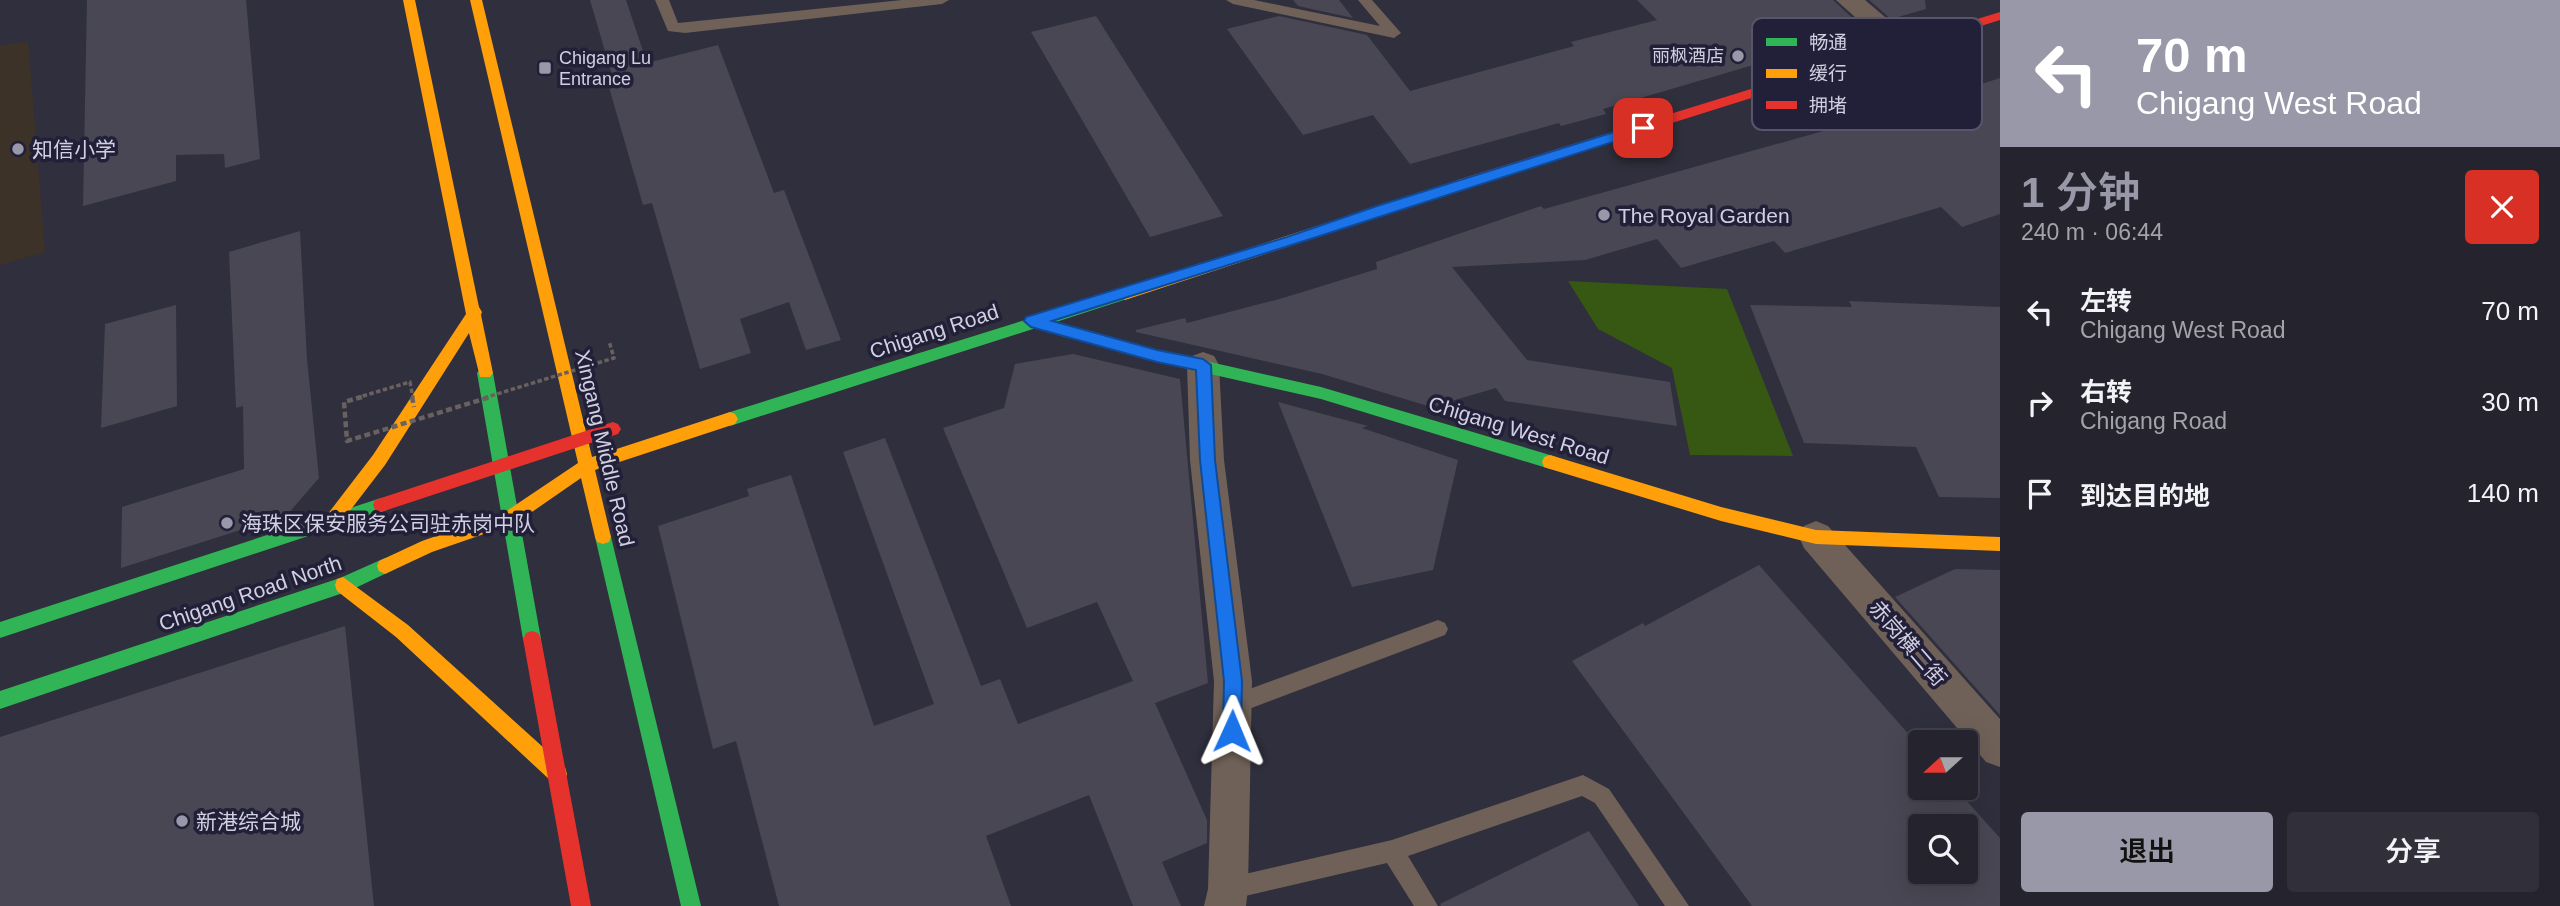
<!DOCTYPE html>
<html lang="zh">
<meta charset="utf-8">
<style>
:root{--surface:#24232e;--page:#302f3a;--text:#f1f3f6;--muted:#a3a4aa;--line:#41404a;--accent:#9998a8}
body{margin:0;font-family:Helvetica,"Noto Sans SC",sans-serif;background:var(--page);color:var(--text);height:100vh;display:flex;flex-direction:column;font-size:26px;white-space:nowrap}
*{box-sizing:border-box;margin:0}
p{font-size:23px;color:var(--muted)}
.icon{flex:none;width:38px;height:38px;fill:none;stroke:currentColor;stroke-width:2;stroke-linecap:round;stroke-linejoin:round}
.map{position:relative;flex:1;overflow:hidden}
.side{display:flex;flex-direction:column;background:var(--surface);width:560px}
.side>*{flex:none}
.banner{background:#9998a8;color:#fff;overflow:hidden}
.needle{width:46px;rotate:249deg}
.buttons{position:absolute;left:1908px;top:730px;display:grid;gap:14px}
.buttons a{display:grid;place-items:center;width:70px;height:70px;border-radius:7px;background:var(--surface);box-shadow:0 7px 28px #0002,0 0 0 2px var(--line);font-size:35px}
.pin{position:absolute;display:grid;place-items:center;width:60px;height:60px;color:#fff;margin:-30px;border-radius:14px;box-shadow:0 4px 10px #0006}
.me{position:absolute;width:77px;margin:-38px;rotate:1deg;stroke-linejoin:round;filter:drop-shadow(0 0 5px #0008)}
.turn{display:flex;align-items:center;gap:24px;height:147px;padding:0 21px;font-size:32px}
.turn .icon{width:91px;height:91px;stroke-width:2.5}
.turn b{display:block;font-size:49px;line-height:60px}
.round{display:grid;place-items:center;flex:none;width:74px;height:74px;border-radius:7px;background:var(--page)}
.head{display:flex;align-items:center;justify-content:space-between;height:119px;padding:0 21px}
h1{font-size:42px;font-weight:600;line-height:52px;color:var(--accent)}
.action{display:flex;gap:14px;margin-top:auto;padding:14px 21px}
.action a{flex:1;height:80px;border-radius:7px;background:var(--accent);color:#111;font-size:28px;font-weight:600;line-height:80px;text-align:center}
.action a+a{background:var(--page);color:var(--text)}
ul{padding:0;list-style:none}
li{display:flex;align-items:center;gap:21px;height:91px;padding:0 21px}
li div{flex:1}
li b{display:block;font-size:26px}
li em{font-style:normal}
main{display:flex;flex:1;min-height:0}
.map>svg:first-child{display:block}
.education{fill:#3c3227}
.forest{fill:#375812}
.building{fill:#484753;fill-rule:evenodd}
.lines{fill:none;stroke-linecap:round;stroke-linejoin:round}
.lane{fill:#6f6157;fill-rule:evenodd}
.street{fill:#6f6157;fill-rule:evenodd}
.fast{fill:#30b455;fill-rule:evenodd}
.slow{fill:#ff9f0a;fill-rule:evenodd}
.jam{fill:#e5322d;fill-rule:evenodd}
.path-bridge-far1{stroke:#69615f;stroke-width:3.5;stroke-dasharray:4.5 2.5;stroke-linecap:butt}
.path-bridge{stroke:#69615f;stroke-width:4.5;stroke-dasharray:6 3.5;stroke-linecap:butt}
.route{fill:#1a73e8;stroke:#114b97;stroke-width:2}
.poi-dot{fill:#9998a8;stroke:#221f39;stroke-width:2.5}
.labels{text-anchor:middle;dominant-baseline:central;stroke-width:7;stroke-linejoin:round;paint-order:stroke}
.far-poi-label{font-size:18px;fill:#d1d0e1;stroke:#221f39;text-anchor:end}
.poi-label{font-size:21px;fill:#d1d0e1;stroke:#221f39;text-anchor:start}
.street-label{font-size:21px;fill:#d1d0e1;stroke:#221f39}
.key{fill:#221f39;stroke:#57546b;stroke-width:2}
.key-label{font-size:19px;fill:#d1d0e1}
</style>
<main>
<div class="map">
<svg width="2000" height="906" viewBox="0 0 2000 906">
<rect width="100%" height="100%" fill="#302f3d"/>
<path class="education" d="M28,41L45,252L0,265V46Z"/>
<path class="forest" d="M1568,281L1727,289L1793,456L1690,455L1672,368L1598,329Z"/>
<path class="building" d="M87,0H246L260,159L225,168L224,154L176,155V181L83,206Z
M590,0H626L647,63L718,45L774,193L784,190L841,340L806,350L789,302L740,319L751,353L700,369L652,203L643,205L606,77L612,75Z
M1293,0H1339L1353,18L1298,6Z
M1637,0H1833L1862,27L1847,31L1853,36L1603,109L1606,114L1561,126L1559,123L1410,164L1373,115L1303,135L1227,29L1279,16L1367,35L1410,91L1574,46L1571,42L1657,20Z
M1869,0H1925L1926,9L1891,19Z
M1096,16L1223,216L1150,237L1031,32Z
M2000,78V214L1962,227L1941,207L1785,253L1774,241L1681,268L1657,239L1585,260L1452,267L1527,360L1670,382L1677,426L1505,401L1496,388L1431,407L1322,374L1136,332V330L1185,318L1187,323L1283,298L1377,269L1376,262L1541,206L1544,209L1834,128L1837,131Z
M300,231L307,359L319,478L287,515L121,568L122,507L244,469L243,406L236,408L229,252Z
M1849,301L2000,307V498L1939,497L1916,447L1804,443L1750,305L1852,307Z
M176,305L177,406L101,428L105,324Z
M1073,354L1180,379L1208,683L1155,703L1207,820V843L1162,862L1181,906H1133L1089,795L986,836L1011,906H779L736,741L713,749L658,526L749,496L747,489L791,475L874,726L934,704L843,452L885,438L981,686L1000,679L1018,724L1133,681L1097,602L1027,628L943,428L1004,408L1015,364Z
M1278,402L1368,426L1362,428L1458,460L1433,570L1352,587Z
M1759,565L1920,747V788H1955L2000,838V906H1752L1572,661L1643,623L1645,626ZM1920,826H1965V872H1920Z
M1955,569L2000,570V715L1895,597Z
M345,626L374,906H0V737Z
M1589,831L1639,906H1441L1440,904Z"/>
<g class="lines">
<path class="lane" d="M655,0H669L678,23L902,0H949L942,4L685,33L668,31Z
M1226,0H1254L1380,26L1358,0H1372L1401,33L1394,38L1233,4Z
M1438,620L1445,623L1448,629L1445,635L1233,715L1226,712L1223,705L1226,698L1233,695Z
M1583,775L1609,789L1689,906H1665L1595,803L1582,796L1408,856L1438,906H1414L1387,863L1228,900L1220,897L1217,889L1220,881L1228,878L1392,840Z"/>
<path class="street" d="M1836,0H1865L1912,40L1916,46L1912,52L1903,55L1894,52Z
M1203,352L1214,356L1219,365L1224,460L1252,681L1248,889L1246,906H1204L1208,889L1214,681L1190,460L1187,365L1192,356Z
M1816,521L1828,526L2000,719V767L1986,762L1804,548L1799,537L1804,526Z"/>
<path class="fast" d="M1125,288L1132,294L1130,298L1056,322L1157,350L1321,387L1550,455L1556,457L1558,462L1556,467L1550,469L1321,399L1157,362L1036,328L730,426L725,424L722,419L725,414L730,412L1025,320L1032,315L1036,316Z
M485,367L490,369L493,373L541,639L538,645L532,647L526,645L523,639L477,373L480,369Z
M381,498L387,500L389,505L387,510L0,638V622Z
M603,530L609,532L611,537L701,906H681L595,537L597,532Z
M385,558L391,561L393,566L391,571L349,591L0,709V691L340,578Z"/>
<path class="slow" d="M403,0H415L479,307L482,312L481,315L493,373L490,377H480L469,333L385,465L339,525L333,527L327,525L325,520L327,515L373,455L466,314Z
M470,0H482L592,457L730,412L735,414L738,419L735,424L595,470L611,537L609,542L603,544L597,542L595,537L581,478L516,523L432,552L385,574L379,571L377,566L379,561L422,541L505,512L578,463Z
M1462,179L1469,184L1467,188L1125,300L1118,294L1120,290Z
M1550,455L1721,507L1816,530L2000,537V551L1816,544L1721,521L1550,469L1544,467L1542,462L1544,457Z
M343,577L408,625L565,767L567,774L565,781L558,783L551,781L396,637L337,591L335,585L337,579Z"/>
<path class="jam" d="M2000,12V20L1462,189L1455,184L1457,180Z
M613,422L618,424L621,429L618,434L381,512L375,510L373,505L375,500L381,498Z
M532,631L538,633L541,639L591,906H571L523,639L526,633Z"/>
<path class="path-bridge-far1" d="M356,398L410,382L413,398
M484,398L614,358L609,341"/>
<path class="path-bridge" d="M362,397L344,402L347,441L490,397
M412,397L414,407"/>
</g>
<path class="route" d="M1643,123L1649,128L1647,131C1448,194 1251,259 1052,321L1157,350L1203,359L1211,365L1215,460L1242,681L1241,731L1239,738L1232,740L1226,738L1223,731L1224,681L1200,460L1196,370L1157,362L1031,327L1024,321L1026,317L1287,237L1377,206Z"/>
<g class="poi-dot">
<circle cx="1738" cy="56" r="7"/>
<rect x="538" y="61" width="14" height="14" rx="3.5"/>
<circle cx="18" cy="149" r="7"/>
<circle cx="1604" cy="215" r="7"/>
<circle cx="227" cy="523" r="7"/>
<circle cx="182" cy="821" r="7"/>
</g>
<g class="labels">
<g class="far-poi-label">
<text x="1724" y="56">丽枫酒店</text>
<text x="559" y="58" text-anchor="start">Chigang Lu<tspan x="559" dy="21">Entrance</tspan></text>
</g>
<g class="poi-label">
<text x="32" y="149">知信小学</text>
<text x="1618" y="215">The Royal Garden</text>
<text x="241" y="523">海珠区保安服务公司驻赤岗中队</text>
<text x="196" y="821">新港综合城</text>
</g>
<g class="street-label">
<text transform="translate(934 331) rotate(-18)">Chigang Road</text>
<text transform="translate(1519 430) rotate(17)">Chigang West Road</text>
<text transform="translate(605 448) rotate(77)">Xingang Middle Road</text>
<text transform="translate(250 593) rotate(-19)">Chigang Road North</text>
<text transform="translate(1908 643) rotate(49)">赤岗横二街</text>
</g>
</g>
<rect x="1752" y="18" width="230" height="112" rx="10" class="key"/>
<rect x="1766" y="38" width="31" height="8" fill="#30b455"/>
<rect x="1766" y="69" width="31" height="9" fill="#ff9f0a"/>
<rect x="1766" y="101" width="31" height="8" fill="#e5322d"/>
<g class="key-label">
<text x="1809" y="49">畅通</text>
<text x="1809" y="80">缓行</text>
<text x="1809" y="112">拥堵</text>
</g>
</svg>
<div class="buttons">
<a><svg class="needle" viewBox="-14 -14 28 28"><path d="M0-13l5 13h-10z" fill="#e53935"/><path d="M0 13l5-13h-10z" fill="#a3a4aa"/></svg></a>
<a><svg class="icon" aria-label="search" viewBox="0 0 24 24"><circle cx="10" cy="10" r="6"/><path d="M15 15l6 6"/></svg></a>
</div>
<div class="pin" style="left:1643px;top:128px;background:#d93025"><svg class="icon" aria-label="arrive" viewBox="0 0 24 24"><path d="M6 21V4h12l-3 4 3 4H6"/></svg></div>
<svg class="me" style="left:1232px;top:731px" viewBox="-20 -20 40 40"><path d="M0-17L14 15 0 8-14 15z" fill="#1a73e8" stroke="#fff" stroke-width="4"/></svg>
</div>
<section class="side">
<div class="banner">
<div class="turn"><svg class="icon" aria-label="left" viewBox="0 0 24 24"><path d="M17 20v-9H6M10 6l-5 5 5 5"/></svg><div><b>70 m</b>Chigang West Road</div></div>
</div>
<div class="head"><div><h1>1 分钟</h1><p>240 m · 06:44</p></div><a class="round" style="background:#d93025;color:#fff"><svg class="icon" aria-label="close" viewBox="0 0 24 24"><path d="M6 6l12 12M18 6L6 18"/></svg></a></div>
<ul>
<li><svg class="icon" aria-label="left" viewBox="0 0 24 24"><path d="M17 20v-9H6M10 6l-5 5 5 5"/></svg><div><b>左转</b><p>Chigang West Road</p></div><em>70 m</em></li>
<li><svg class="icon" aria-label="right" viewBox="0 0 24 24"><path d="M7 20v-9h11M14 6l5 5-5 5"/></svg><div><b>右转</b><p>Chigang Road</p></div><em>30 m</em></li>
<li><svg class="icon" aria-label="arrive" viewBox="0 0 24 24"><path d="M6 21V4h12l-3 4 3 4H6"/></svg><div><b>到达目的地</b></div><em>140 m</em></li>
</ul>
<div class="action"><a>退出</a><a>分享</a></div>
</section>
</main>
